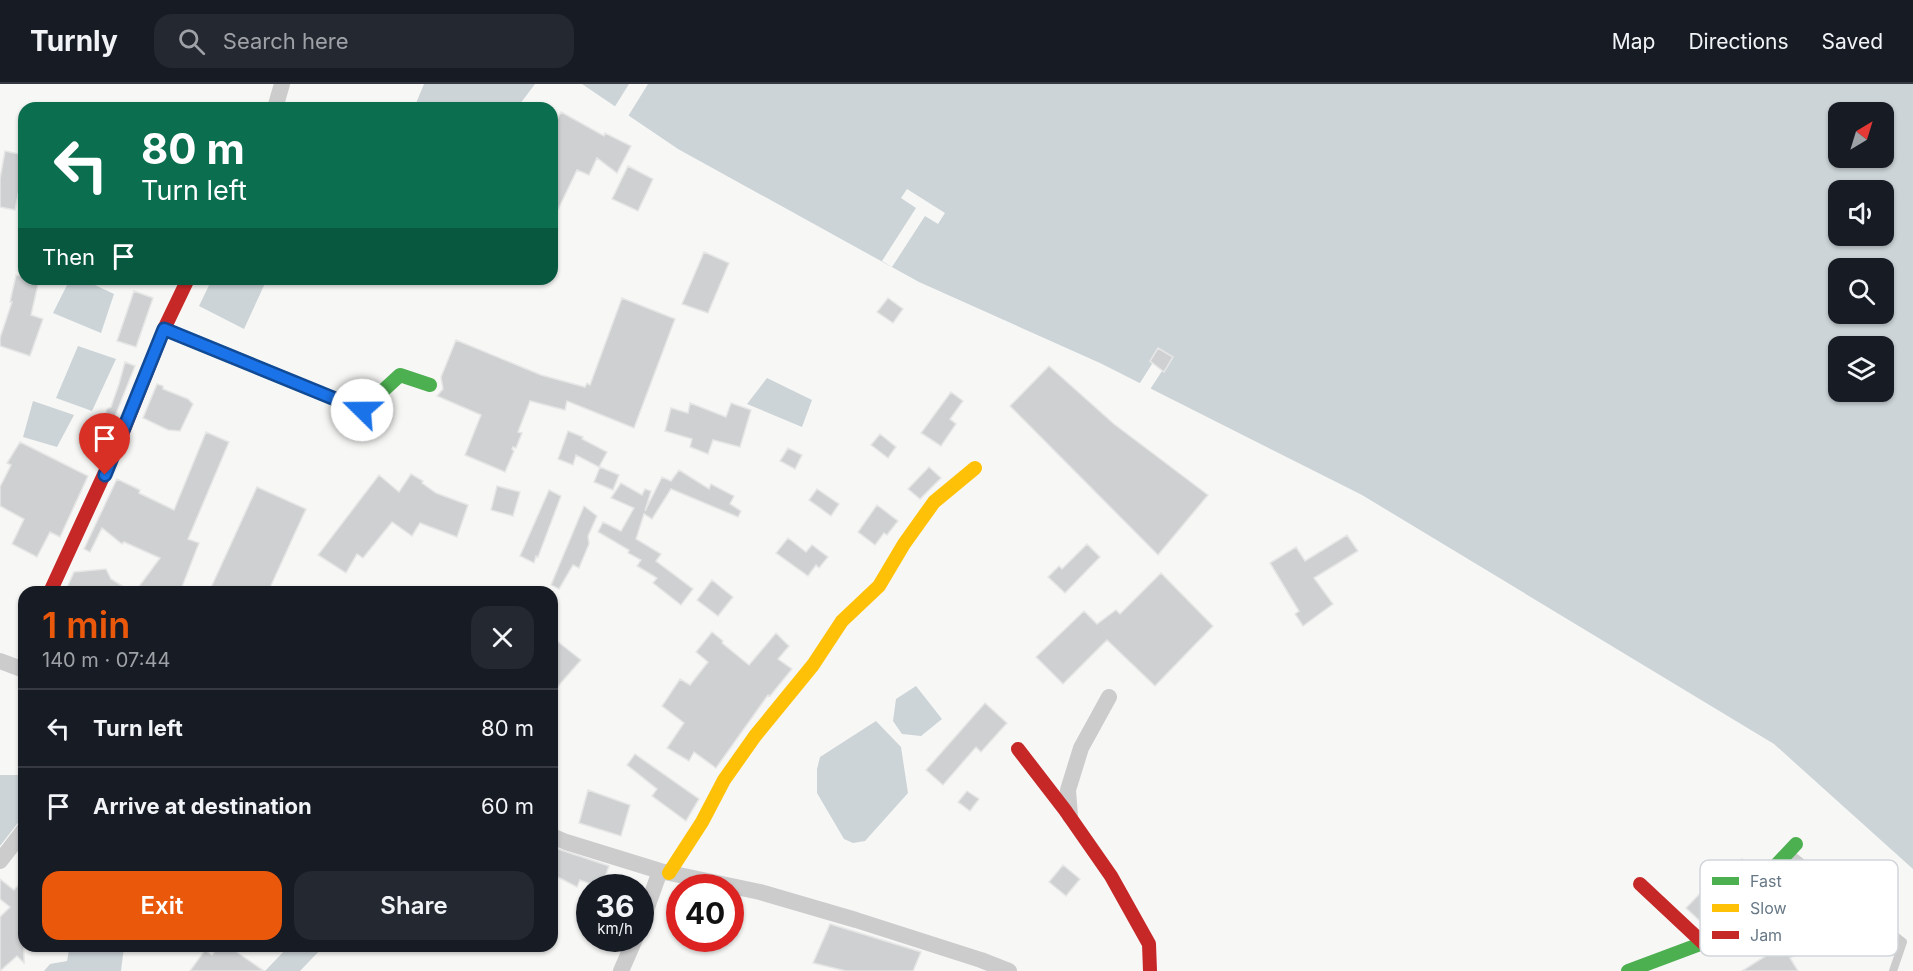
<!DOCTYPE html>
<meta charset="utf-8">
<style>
:root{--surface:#171b24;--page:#242831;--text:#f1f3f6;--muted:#9ea1a6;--line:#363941;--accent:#ea580c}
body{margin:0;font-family:Inter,sans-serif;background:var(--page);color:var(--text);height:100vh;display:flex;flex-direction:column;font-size:22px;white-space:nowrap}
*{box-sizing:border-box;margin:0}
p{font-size:20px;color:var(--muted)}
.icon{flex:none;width:33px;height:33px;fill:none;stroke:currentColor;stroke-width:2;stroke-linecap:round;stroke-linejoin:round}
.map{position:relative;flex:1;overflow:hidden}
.panel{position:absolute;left:18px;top:502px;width:540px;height:366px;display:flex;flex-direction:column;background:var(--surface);border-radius:18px;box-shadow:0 2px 4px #0004}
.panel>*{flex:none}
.guide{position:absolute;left:18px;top:18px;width:540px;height:183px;border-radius:18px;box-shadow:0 2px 4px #0004;background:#0b6e4f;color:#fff;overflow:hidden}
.needle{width:39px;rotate:38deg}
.controls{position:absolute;left:1828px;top:18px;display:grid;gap:12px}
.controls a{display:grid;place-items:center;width:66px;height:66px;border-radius:12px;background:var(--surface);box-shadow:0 2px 4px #0004;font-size:30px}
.speed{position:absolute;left:576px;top:790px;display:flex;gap:12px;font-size:30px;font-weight:700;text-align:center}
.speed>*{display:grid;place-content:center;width:78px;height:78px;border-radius:50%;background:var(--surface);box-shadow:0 2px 4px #0004;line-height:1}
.speed small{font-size:15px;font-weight:400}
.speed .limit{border:9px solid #d22;background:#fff;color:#111}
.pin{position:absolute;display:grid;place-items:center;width:51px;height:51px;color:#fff;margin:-62px -26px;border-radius:50% 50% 50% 0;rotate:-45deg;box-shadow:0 0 6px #0007}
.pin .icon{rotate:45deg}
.me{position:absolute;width:66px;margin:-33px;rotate:292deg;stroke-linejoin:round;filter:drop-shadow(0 0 4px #0008)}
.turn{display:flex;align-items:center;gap:21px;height:126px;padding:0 24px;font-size:27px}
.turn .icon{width:78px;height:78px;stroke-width:2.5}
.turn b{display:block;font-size:42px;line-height:51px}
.then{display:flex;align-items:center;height:57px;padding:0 24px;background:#0003;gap:12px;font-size:22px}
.round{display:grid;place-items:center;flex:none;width:63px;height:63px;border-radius:18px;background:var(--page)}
.overview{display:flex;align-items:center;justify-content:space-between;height:102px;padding:0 24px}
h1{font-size:36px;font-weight:600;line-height:45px;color:var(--accent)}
.cta{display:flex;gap:12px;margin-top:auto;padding:12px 24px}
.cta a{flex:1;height:69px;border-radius:18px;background:var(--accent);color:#fff;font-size:24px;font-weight:600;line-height:69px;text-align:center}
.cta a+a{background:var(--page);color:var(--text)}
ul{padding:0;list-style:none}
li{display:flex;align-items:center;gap:18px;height:78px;padding:0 24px;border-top:2px solid var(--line)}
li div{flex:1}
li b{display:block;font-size:22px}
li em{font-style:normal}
header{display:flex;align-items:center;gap:36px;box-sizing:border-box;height:84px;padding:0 30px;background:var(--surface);border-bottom:2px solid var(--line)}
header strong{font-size:28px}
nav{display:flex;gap:33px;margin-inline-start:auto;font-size:21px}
.search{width:420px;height:54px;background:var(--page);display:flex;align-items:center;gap:15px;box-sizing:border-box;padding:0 21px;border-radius:18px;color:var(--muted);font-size:22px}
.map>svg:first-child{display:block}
.water{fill:#ccd4d7;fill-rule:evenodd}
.pier{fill:#f7f7f6}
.building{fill:#ced0d1;stroke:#e6e6e6;stroke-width:1.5}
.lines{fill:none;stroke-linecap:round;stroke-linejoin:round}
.lane{stroke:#cccccd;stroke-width:8}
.street{stroke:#cccccd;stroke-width:16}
.fast{stroke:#4caf50;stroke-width:14}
.slow{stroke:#ffc107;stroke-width:14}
.jam{stroke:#c62828;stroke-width:14}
.route-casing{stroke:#114b97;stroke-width:15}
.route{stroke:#1a73e8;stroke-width:10}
.key{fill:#fff;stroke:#d1d6db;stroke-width:1.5}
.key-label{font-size:16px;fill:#677886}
</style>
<header>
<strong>Turnly</strong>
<div class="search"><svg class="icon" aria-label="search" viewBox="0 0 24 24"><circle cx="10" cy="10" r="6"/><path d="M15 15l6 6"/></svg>Search here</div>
<nav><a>Map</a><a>Directions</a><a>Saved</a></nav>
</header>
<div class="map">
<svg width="1913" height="887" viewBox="0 0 1913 887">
<rect width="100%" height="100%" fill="#f7f7f6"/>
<path class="water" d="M424,0H535L517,24H414Z
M582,0H1913V785L1774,660L1362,411L1100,279L919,198L678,65ZM1839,28H1884V74H1839ZM1839,106H1884V152H1839ZM1839,184H1884V230H1839ZM1839,262H1884V308H1839Z
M70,195H82L114,210L101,249L53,229Z
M212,195H267L244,245L199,222Z
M78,262L116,275L92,327L56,314Z
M767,294L812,316L802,343L747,320Z
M33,317L74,331L57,363L23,353Z
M916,602L942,635L921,652L902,650L893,637L896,615Z
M876,637L901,663L908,709L865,757L853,759L844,755L817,709V685L820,673Z
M0,691H24V731L0,762Z
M65,863H124L121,887H44L50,880L67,877L69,866Z
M288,863V862L323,863L300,887H265Z"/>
<path class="pier" d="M629,0H648L627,34L614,24Z
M907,105L945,129L938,140L925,132L892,183L882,177L916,124L901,114Z
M1158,264L1173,273L1164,288L1162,287L1149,307L1138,302L1152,280L1150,277Z"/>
<path class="building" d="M561,28L604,52L605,49L631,62L617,89L597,74L589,91L577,86L552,138V45Z
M5,67L24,71V81L15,126L0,123V95Z
M628,82L653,95L638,127L612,115Z
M704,168L729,179L708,229L682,220Z
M16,191L24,193V195L39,196L31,231L43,235L30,272L0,262V254L12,218H10Z
M134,207L153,214L136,263L117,257Z
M622,214L675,235L634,344L567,317L565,326L530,317L518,348L522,349L516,364L513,363L512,365L514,367L505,388L465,371L481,331L437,312L443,305L441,293L456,256L541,291L585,303L587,299L590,301Z
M888,214L903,225L893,239L877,228Z
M1158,264L1173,273L1164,288L1150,277Z
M125,278L135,282L109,347L106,346L101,354L90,361L81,354L97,334L104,335L107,325L111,323L119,300Z
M1049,282L1114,340L1208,411L1158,471L1010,322Z
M157,300L163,302V305L188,315L193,320L180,347L168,346L143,334Z
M951,308L963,317L950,335L956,340L941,362L921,349Z
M690,319L726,333L731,319L751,326L740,363L713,356L708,370L690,363L692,355L665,347L671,324L688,329Z
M568,347L583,353L582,355L607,368L599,383L576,371L573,381L558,375Z
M206,348L229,358L188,455L199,459L180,508H135L160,474L124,458L122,460L102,444L90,468L84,465L117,395L140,406L139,409L174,426Z
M880,350L896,363L888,374L871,361Z
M20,358L88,392L60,453L50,448L37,473L12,460L24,435L0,422V403L11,381L7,379Z
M788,364L802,371L795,385L780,377Z
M600,383L619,391L613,406L594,398Z
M929,383L941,394L920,415L908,405Z
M679,386L709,405L711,400L734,412L730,420L741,427L738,433L671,405L652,435L644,430L636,455L661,470L656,477L693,505L681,521L653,499L657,494L637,482L641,476L628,469L629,466L598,448L603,438L621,447L634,424L611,414L621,399L642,411L645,405L651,407L645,427L662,393L671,397Z
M411,390L423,397L422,399L436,409L468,421L457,453L420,439L412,452L392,438L363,474L357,470L346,489L318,471L379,391L399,408Z
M497,402L520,408L513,432L491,426Z
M257,403L306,425L295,449L268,508H209Z
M817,405L839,420L831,432L809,416Z
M549,406L561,412L538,473L536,472L534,479L520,472Z
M877,421L898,437L887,451L884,449L875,461L858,448Z
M584,422L597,432L588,452L589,460L579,484L573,481L559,505L551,501Z
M1347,451L1358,467L1314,494L1333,520L1303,542L1295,530L1299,527L1270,479L1296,463L1305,477Z
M788,454L806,468L812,461L828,473L819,484L816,481L808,492L776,469Z
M1087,460L1100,473L1065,509L1048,493L1059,482L1062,485Z
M106,485L111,495L132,508H65L74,488Z
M1161,489L1213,542L1155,602L1107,556L1063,600L1036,573L1084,527L1097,540L1116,526L1120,530Z
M712,496L733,513L718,532L697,516Z
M712,548L723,557L722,559L749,581L776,549L789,562L778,575L792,585L770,612L768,611L716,684L694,668L689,677L667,664L684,639L662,622L680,595L690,601L708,578L696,568Z
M552,553L581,576L552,609Z
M985,619L1007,639L981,668L976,663L943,701L926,686Z
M635,670L699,715L686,737L652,712L657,705L627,681Z
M588,706L630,721L621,752L579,739Z
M967,707L979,715L970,727L958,718Z
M552,763L609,782L601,804L580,796L577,803L552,790Z
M1742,775L1754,785L1719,822L1701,838L1686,824L1718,791L1723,796Z
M1063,781L1080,795L1066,812L1049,798Z
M1794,782L1811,800L1806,804L1823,827L1836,814L1851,829L1840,839L1836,834L1805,852L1810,863L1790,874L1798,887H1742L1772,868L1757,841L1749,847L1741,838Z
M0,795L14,806L24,795V879L17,872L0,887V833L10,823L0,815Z
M830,840L921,868L913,887H846L813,879Z
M219,862H228L264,887H190L205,866L212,871Z"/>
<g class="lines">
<path class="lane" d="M1788,768L1903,858L1893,887"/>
<path class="street" d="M275,24L282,0
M0,577L24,586
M1070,732L1068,706L1081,664L1109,613
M552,752L566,758L660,787L760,808L856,836L981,876L1009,887
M0,777L24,746
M640,843L660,787
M621,887L635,855"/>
<path class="fast" d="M164,245L362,326L400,291L430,301
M1628,887L1703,859L1796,760"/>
<path class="slow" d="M669,789L702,738L724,696L755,652L813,581L842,537L879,502L904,460L934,418L975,384"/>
<path class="jam" d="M50,508L119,358L164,245L188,195
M1018,665L1065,726L1111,792L1149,860L1150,887
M1640,800L1703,859"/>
</g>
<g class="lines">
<g class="route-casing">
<path id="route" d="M105,391L164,245L362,326"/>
</g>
<use href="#route" class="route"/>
</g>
<rect x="1700" y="776" width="198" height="96" rx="9" class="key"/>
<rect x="1712" y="793" width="27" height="8" fill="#4caf50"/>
<rect x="1712" y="820" width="27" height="8" fill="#ffc107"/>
<rect x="1712" y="847" width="27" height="8" fill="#c62828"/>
<g class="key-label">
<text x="1750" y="803">Fast</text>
<text x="1750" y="830">Slow</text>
<text x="1750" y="857">Jam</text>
</g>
</svg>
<div class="controls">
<a><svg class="needle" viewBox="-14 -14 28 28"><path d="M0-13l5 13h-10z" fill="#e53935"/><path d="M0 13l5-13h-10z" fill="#9ea1a6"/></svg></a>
<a><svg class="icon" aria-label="sound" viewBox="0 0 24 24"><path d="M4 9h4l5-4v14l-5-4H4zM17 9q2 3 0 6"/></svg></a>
<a><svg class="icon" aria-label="search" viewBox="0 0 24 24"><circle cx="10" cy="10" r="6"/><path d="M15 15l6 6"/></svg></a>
<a><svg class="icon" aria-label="layers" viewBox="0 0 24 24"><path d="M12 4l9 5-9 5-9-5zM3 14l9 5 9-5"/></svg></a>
</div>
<div class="speed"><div>36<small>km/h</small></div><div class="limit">40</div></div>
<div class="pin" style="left:105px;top:391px;background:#d93025"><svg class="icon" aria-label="arrive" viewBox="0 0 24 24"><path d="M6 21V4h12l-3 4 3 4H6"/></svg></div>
<svg class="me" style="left:362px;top:326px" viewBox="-20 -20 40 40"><circle r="19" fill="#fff"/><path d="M0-13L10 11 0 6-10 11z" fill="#1a73e8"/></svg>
<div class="guide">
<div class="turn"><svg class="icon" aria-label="left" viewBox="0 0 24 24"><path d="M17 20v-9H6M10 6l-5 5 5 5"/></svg><div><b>80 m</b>Turn left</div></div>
<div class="then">Then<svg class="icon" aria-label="arrive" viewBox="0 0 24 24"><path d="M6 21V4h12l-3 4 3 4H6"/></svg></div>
</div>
<section class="panel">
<div class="overview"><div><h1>1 min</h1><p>140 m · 07:44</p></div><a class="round"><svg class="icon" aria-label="close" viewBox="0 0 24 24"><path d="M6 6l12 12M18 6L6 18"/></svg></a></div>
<ul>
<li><svg class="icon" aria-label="left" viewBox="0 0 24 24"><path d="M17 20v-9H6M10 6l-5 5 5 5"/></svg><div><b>Turn left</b></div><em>80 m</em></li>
<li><svg class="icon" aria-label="arrive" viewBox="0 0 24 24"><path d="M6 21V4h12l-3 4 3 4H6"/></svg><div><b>Arrive at destination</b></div><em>60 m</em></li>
</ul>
<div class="cta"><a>Exit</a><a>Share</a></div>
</section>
</div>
